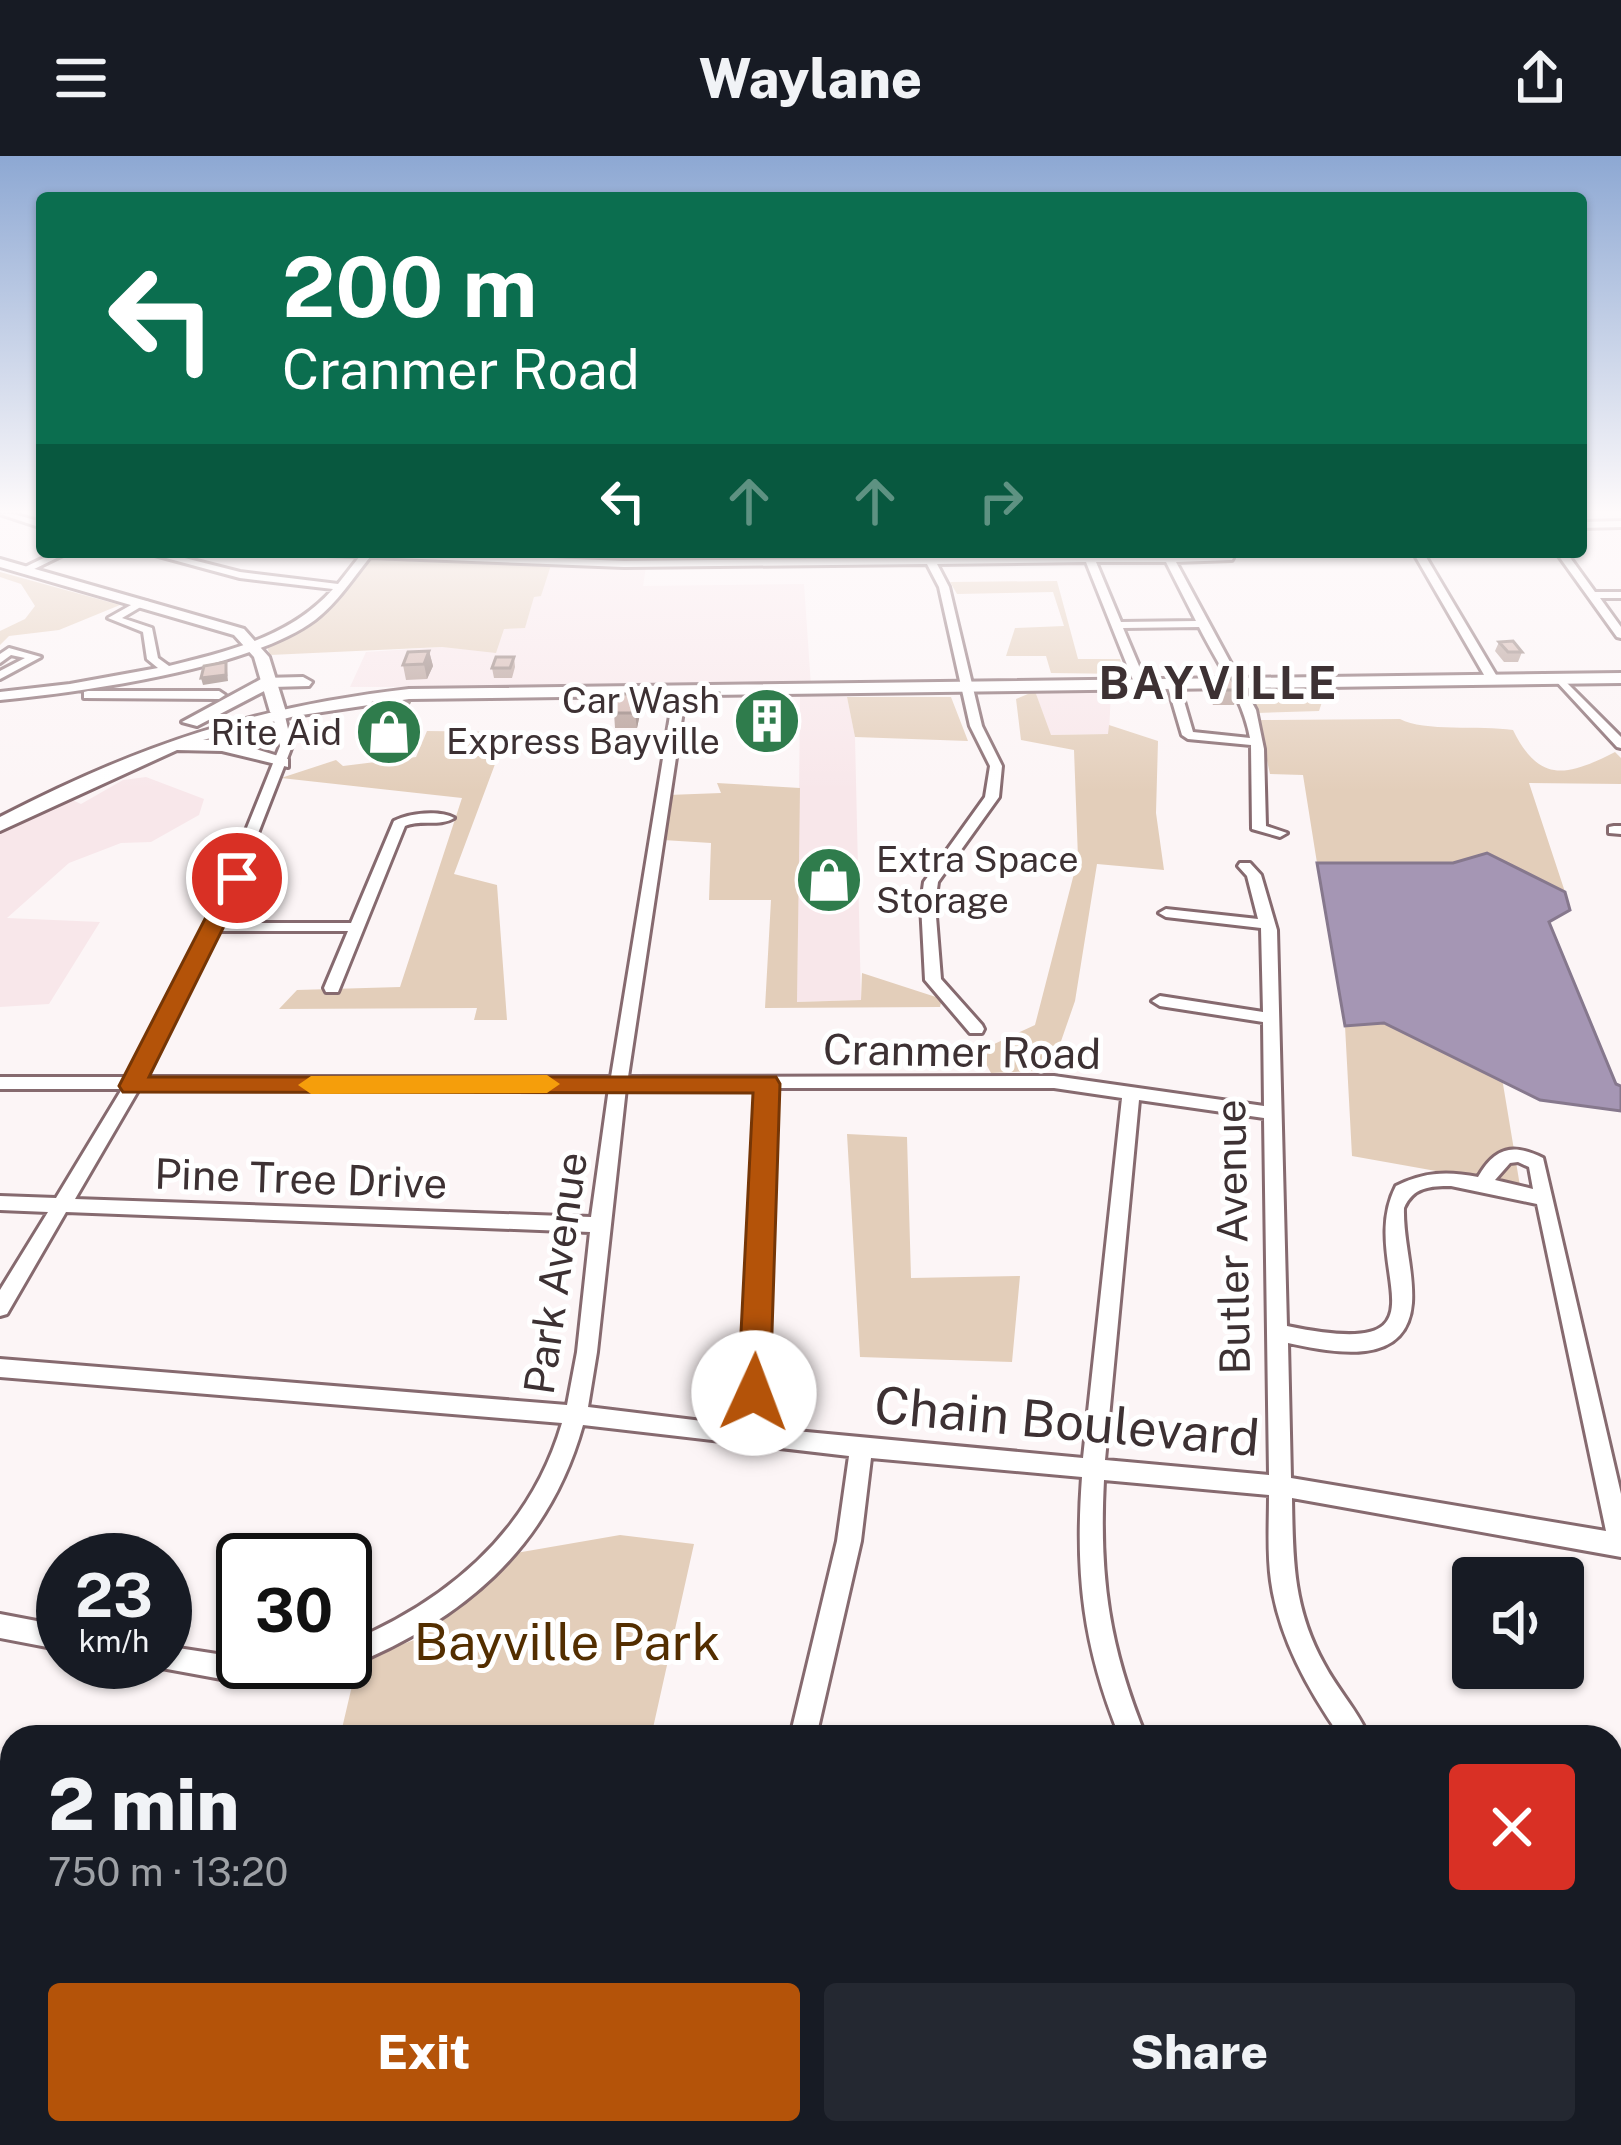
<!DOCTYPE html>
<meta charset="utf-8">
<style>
:root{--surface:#171b24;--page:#242831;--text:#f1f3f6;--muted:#9ea1a6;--accent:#b45309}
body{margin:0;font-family:"Public Sans",sans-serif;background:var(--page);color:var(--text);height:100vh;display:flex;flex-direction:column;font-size:45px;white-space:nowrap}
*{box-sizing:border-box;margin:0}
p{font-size:39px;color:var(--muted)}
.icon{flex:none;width:66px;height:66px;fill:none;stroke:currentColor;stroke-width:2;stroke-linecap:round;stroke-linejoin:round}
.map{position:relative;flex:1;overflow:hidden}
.sheet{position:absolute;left:0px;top:1569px;width:1623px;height:420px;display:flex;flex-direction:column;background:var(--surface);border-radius:36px 36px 0 0;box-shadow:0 3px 9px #0004}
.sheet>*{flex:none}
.guide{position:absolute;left:36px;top:36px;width:1551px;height:366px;border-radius:12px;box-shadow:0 3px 9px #0004;background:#0b6e4f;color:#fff;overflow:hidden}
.buttons{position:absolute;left:1452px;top:1401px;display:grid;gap:24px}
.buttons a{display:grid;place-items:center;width:132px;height:132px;border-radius:12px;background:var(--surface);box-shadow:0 3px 9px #0004;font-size:60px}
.speed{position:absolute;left:36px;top:1377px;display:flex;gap:24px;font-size:60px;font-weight:700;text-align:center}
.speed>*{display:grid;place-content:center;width:156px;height:156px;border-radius:50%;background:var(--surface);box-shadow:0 3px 9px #0004;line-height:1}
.speed small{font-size:30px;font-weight:400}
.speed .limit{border:6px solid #111;border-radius:18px;background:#fff;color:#111}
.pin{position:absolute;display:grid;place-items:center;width:102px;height:102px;color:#fff;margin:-51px;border:6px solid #fff;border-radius:50%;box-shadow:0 3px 12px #0007}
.me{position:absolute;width:132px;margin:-66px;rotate:2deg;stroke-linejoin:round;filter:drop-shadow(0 0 9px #0008)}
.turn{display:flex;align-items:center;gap:42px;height:252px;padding:0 48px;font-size:54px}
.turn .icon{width:156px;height:156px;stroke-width:2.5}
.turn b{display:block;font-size:84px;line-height:102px}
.lanes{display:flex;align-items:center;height:114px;padding:0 48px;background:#0003;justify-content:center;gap:60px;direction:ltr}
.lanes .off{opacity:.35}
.round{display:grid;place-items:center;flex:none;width:126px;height:126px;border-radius:12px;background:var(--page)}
.summary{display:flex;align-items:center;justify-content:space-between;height:204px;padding:0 48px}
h1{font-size:72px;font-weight:800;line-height:90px}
.cta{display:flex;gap:24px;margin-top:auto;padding:24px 48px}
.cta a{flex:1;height:138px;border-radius:12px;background:var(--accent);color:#fff;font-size:48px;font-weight:800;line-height:138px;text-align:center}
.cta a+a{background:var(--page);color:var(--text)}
header{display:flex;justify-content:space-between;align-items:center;height:156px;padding:0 48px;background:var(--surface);font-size:54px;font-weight:800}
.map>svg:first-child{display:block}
.built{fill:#f8e7ea}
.green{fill:#e3ceba}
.water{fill:#a596b4;stroke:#86788d;stroke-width:3}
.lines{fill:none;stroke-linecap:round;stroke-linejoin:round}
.minor-casing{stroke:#866a6f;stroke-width:6}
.major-casing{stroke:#866a6f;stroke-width:6}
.highway-casing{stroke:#866a6f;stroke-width:6}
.minor{fill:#fff;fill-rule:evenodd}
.major{fill:#fff;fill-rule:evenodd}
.highway{fill:#fff;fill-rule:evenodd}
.wall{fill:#b59d96}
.shaded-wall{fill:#947f7a}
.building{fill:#d3b6af;stroke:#947f7a;stroke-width:3}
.route{fill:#b45309;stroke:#753606;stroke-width:3}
.slow{fill:#f59e0b}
.labels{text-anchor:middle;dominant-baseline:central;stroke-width:10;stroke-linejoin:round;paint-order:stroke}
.far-poi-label{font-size:36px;fill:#3d3133;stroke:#fff;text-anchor:end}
.street-label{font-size:42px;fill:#3d3133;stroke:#fff}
.far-district-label{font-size:45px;font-weight:bold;letter-spacing:3px;fill:#3d3133;stroke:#fff}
.near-street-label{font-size:51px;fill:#3d3133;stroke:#fff}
.near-park-label{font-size:51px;fill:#532e00;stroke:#fff}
</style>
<header><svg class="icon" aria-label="menu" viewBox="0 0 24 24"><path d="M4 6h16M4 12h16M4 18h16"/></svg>Waylane<svg class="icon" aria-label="share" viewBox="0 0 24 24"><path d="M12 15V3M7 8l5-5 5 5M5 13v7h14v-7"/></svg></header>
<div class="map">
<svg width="1621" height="1989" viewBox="0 0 1621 1989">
<rect width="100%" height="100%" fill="#fcf5f6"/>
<path class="built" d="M550,408L646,411L643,430L804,428L811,530L350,531L366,496L442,491L495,496L504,472L525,471L534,440L541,439Z
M1111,534L1109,578L1050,579L1035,535Z
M800,540L847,541L855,581L861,844L797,846Z
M146,621L204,643L199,659L151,686L121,687L69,707L7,762L100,766L49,848L0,851V677L66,641L81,648L123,624Z"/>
<path class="green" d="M374,401L550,408L551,409L541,440L534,441L525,472L504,473L496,497L442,491L270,499L266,488L320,460Z
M0,416L120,449L59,474L9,480L0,489V475L25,463L35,450L21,428L0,421Z
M1057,425L1078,503H1120L1125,518L1051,517L1046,500H1006L1015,472L1064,470L1053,436L957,438L950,426Z
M1317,530L1323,543L1319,555L1256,557L1246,533Z
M1035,535L1051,579L1108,578L1109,569L1158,585L1156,657L1164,714L1097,708L1075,845L1051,914L991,917L979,895L1035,869L1078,702L1074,594L1021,584L1016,543Z
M847,541H951L968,585L855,581Z
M1400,563C1424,576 1480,569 1513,574C1539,627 1566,621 1615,596L1621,602V628L1529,627L1565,736L1487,697L1453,707H1317L1303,619L1270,618L1258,564Z
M427,575L507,576L454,718L497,729L507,864H474L477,852L279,853L297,834L400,831L462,642L281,622L336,604L343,610L416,601Z
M717,627L800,632L797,846L861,844L862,817L942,843L940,851L765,852L771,744H709L711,687L663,684L668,639L721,637Z
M1384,867L1502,922L1520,1030L1352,1000L1345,870Z
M847,978L907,981L911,1122L1020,1120L1012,1206L860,1201Z
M620,1379L694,1388L651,1581H340L358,1504L414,1484L516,1397Z"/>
<path class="water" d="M1487,697L1565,736L1570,754L1549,766L1616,928L1621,930V955L1540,944L1384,867L1345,870L1317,707H1453Z"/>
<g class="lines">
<g class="minor-casing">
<path id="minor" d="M0,358H13L42,366V372Z
M1621,365V371L1581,372V366Z
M56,396H69L28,416L19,414Z
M144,396H161L240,416L338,428L360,400L326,399L321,396H400L624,405L925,402L929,398L934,402L1084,400L1082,396H1092L1094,400H1163L1168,397L1173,400L1228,399L1233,402L1232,404L1176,406L1256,554L1264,593L1266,670L1287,677L1280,681L1252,673L1251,589L1188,583L1182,579L1167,528L1173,524L1179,528L1193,576L1250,582C1243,542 1217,507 1199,471L1123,472L1147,529L1141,533L1135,529L1086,406L937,408L949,431L982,570L1002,610L999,641L938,726L935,748L941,823L982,869L984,873L982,877H970L925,824L921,748L924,726L985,641L990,610L970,570L939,431L927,408L624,411L370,401C353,422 337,447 315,464C249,513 83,536 0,544V536L70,528L158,512L147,503L143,476L108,462L140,444L149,446L122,462L152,472L158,502L169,510C228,495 291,481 333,433L240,422ZM1096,406H1166L1196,465L1121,466Z
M1413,396H1423L1499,524L1497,526L1487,524Z
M1556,396H1566L1595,436H1621V442H1600L1621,471V482L1617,481Z
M9,492L41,501L0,523V515L25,502L11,499L0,507V498Z
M1560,520L1621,581V592L1617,591L1556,525L1554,523Z
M680,531L686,535L628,921L1054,920L1264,950L1263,866L1160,850L1152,845L1160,840L1263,856L1261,772L1166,761L1159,757L1166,753L1258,763L1247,720L1238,710L1240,707H1250L1261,719L1277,774L1287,1170C1464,1207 1354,1111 1396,1030C1424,1016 1447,1015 1478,1021C1495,991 1513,987 1543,1002L1621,1338V1401L1292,1342C1293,1404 1293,1452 1324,1508C1337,1533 1358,1555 1369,1581H1341C1308,1534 1279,1482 1271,1425C1267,1397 1269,1367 1269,1339L1104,1324C1099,1421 1109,1491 1146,1581H1120C1083,1491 1075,1418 1082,1321L871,1302L861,1385L816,1581H790L837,1385L849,1300L583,1269C548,1394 461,1465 345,1512L335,1506H345V1488C448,1445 530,1376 562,1267L0,1221V1203L567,1249L577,1196L590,1076L66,1056L7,1158L0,1160V1134L48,1056L0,1054V1040L56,1042L122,933H0V921H128L207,771L280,590L272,556L278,552L284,556L292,590L223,767H351L394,665C410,657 439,654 454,662C440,671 420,663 405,670L338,836H326L324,832L348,775H219L145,921H611L674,535ZM609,932L591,1061L75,1043L139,933ZM626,932H758L743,1270L588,1251L597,1196ZM775,932H1054L1122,942L1083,1302L764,1272ZM1139,944L1264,962L1269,1319L1105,1304ZM1510,1007L1518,1006L1529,1011L1533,1033L1495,1024ZM1451,1030L1537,1048L1606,1375L1291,1322L1288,1187C1331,1196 1407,1213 1412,1147C1414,1115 1403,1084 1404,1052C1413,1031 1430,1030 1451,1030Z
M88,535H219L225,539L219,543L84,542V536Z
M1614,670H1621V678L1609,677V671Z
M0,1458L63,1470V1494L0,1482Z
M165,1490L243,1502V1506H333L330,1515L321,1518L249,1528L156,1511L154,1506H165Z
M1611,1703L1621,1705V1733L1611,1731Z
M1611,1957L1621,1959V1989L1600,1984L1597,1977H1611Z
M694,1977H726L723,1989H691Z
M1015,1977H1047L1046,1989H1014Z
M1348,1977H1380L1377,1989H1345Z"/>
</g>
<g class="major-casing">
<path id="major" d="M0,403L244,473L269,501L286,556L278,561L270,556L254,501L234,479L0,411Z"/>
</g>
<g class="highway-casing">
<path id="highway" d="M1621,517V527L409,543L295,560L203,584L223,583L288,603V611L222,595L177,594L0,675V661C139,589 253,551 409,533Z
M303,521L312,526L309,530L272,531L197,570L182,566L263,522Z"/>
</g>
<use href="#minor" class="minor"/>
<use href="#major" class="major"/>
<use href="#highway" class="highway"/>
</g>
<path class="wall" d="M1499,486L1522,496L1518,506H1504L1495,495Z
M429,495L433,510L427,523L406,524L403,509Z
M514,501L515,511L512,522H494L492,512Z
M1210,522L1238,534L1234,549H1213L1207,537Z
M719,537V559H706L705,549Z
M639,538L641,553L637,572H615L614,557Z
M787,542V568H776V573L744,571V556Z
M409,547L412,563L400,589H367L363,573Z"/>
<path class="shaded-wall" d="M429,495L433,510L427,523L424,508Z
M226,506L228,525L203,529L201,522Z
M639,538L641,553L637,572L635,557Z
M409,547L412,563L400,589L396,573Z"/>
<path class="building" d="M1513,485L1522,496H1508L1499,486Z
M429,495L424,508L403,509L408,496Z
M496,501H514L510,512H492Z
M226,506V519L201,522L204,510Z
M1210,522H1231L1238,534H1216Z
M706,537H719L718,549H705Z
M617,538H639L635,557H614Z
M745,542H787V552H776V558L744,556Z
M373,547H409L396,573H363Z"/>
<linearGradient id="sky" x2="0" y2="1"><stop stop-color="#8da8d3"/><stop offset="0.56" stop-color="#fefafb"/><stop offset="1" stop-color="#fefafb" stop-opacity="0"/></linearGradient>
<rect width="1621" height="636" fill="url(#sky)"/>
<path class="route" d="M237,716L248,722L149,921H776L780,928L770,1237L766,1247L754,1251L743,1247L738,1237L753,937L123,936L119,930L226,722Z"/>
<path class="slow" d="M547,919L560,928L547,937L311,938L298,929L311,920Z"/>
<defs>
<g id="building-disc" transform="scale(3.45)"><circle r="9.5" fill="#2f7c4c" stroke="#fff"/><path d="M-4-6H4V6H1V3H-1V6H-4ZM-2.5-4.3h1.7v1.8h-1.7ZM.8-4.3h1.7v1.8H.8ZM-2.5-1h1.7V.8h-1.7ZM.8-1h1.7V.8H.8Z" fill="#fff"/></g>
<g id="shop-disc" transform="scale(3.45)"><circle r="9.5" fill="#2f7c4c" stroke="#fff"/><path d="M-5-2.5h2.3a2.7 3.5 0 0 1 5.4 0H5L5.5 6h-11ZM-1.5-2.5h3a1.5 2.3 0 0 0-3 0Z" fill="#fff"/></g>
</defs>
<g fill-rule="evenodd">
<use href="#building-disc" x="767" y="565"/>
<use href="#shop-disc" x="389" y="576"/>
<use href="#shop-disc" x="829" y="724"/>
</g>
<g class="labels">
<g class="far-poi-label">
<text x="720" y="544">Car Wash<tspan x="720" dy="41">Express Bayville</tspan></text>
<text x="342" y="576">Rite Aid</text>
<text x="876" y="703" text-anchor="start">Extra Space<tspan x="876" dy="41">Storage</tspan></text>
</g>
<g class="street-label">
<text transform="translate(962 895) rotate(1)">Cranmer Road</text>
<text transform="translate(301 1022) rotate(2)">Pine Tree Drive</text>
<text transform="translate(1232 1081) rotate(-91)">Butler Avenue</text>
<text transform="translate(555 1117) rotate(-82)">Park Avenue</text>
</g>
<g class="far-district-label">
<text x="1219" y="526">BAYVILLE</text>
</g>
<g class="near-street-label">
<text transform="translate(1067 1265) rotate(5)">Chain Boulevard</text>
</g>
<g class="near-park-label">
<text x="567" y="1485">Bayville Park</text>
</g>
</g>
</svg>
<div class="buttons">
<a><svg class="icon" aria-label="sound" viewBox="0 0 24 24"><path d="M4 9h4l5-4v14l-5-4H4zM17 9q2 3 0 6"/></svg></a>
</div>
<div class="speed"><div>23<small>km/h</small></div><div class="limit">30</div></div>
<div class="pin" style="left:237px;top:722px;background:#d93025"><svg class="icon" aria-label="arrive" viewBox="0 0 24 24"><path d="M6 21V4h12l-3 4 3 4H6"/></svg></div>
<svg class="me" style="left:754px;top:1237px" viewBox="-20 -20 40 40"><circle r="19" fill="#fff"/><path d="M0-13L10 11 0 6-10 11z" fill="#b45309"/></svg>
<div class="guide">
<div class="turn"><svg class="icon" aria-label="left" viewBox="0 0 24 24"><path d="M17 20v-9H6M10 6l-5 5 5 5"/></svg><div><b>200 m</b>Cranmer Road</div></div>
<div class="lanes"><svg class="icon" aria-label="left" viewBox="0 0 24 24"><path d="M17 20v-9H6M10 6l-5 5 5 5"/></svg><svg class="icon off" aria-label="ahead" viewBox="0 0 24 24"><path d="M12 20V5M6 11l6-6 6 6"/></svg><svg class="icon off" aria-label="ahead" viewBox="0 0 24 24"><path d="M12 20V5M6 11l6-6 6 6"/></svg><svg class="icon off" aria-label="right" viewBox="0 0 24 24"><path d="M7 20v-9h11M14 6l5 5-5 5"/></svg></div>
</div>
<section class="sheet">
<div class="summary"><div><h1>2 min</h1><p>750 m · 13:20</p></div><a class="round" style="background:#d93025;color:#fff"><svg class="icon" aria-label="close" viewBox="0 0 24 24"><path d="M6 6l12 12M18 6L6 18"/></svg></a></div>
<div class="cta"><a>Exit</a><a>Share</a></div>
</section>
</div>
